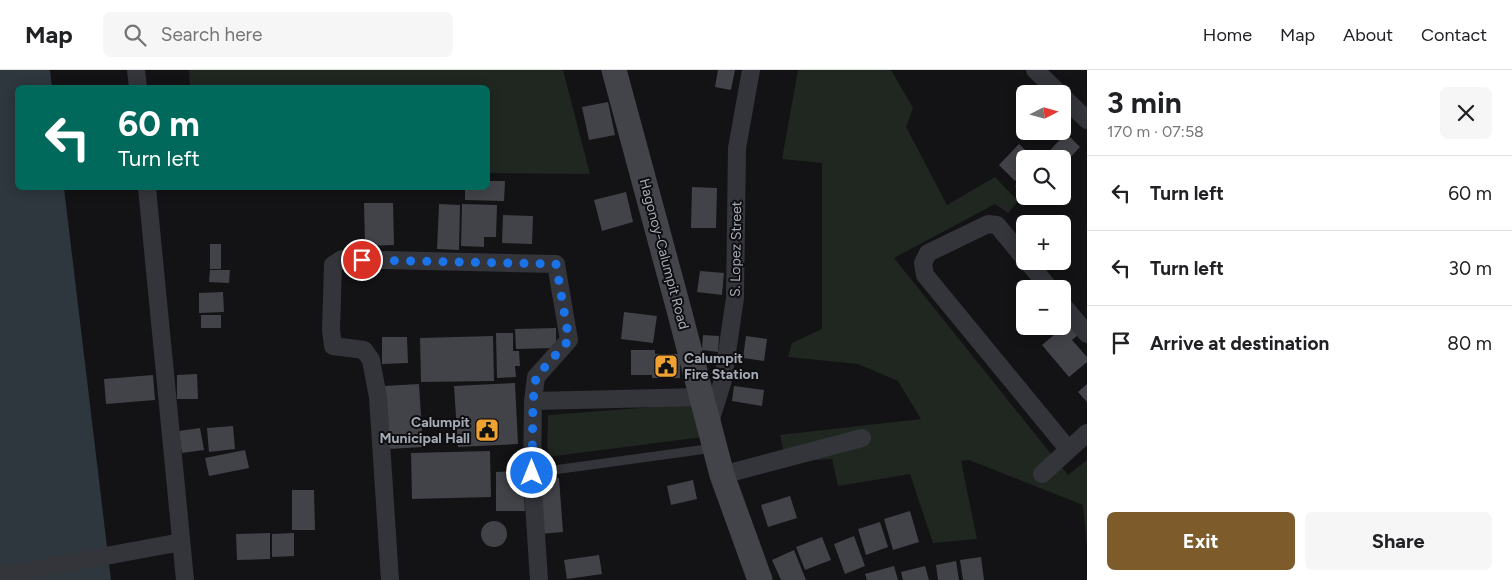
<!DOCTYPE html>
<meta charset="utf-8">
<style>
:root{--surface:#fff;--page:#f6f6f6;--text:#202124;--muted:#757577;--line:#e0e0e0;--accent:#7d5b2a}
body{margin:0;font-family:Figtree,sans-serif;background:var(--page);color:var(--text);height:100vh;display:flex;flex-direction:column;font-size:19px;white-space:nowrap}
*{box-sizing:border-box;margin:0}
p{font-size:16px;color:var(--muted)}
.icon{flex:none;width:28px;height:28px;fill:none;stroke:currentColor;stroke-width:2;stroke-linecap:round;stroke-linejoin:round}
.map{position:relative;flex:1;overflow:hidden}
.side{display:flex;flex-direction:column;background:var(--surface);width:425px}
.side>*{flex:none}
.hud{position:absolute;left:15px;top:15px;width:475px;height:105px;border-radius:8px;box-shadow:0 2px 12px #0003;background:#00695c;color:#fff;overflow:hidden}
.needle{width:32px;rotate:84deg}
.controls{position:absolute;left:1016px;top:15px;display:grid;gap:10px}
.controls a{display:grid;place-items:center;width:55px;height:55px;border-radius:8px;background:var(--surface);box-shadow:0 2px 12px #0003;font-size:25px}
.pin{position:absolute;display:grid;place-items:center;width:42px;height:42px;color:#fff;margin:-21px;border:2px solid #fff;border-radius:50%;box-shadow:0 1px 5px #0007}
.me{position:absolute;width:55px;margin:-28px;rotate:0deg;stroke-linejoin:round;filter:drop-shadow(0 0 4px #0008)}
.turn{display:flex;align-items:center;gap:18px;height:105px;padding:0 20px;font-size:22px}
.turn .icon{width:65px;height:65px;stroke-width:2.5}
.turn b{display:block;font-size:35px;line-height:42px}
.round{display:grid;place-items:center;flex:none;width:52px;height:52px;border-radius:8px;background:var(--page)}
.summary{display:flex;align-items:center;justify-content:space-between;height:85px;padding:0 20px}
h1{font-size:30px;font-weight:700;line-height:38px}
.action{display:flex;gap:10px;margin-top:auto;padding:10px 20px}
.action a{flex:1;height:58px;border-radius:8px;background:var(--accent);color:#fff;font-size:20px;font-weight:700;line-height:58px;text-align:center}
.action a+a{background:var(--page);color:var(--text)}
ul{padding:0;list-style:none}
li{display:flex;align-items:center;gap:15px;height:75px;padding:0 20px;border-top:1px solid var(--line)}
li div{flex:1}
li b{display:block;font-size:19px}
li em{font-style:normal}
header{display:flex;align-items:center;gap:30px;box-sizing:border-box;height:70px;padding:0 25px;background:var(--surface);border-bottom:1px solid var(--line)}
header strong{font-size:24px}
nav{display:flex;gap:28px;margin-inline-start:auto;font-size:18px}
.search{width:350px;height:45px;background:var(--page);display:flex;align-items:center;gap:12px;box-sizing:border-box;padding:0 18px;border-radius:8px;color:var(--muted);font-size:19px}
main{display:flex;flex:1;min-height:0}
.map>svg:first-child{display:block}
.green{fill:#1f2720}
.water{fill:#2d373d}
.building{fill:#424348}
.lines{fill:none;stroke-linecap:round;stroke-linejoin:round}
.service{stroke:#34353a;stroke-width:9}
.minor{stroke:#34353a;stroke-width:18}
.secondary{stroke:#42444a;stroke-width:25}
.route{stroke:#1a73e8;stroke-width:9;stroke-dasharray:0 16.2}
.labels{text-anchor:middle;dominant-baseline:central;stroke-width:4;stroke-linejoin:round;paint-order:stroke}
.street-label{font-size:14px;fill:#a5abb5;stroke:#0e0e10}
.poi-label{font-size:14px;font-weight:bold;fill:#a5abb5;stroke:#0e0e10;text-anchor:start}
</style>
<header>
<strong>Map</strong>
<div class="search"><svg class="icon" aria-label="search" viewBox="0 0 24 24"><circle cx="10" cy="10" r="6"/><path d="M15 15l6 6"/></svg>Search here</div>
<nav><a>Home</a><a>Map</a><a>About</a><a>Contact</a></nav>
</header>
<main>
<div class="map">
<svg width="1087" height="510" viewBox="0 0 1087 510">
<rect width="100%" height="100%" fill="#131315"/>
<path class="green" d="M189,0H563L590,104L488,103V18L190,17Z
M798,0H891L913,38L906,57L947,135L995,107L1018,131L1008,143L995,134L894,188L1068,405L1087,390V474L1083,435L969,390L961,391L977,469L933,473L910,404L838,416L832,389L786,392L780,365L921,349L898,311L858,294L788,287L792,273L822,259V93L782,89Z
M694,334L703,367L547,387L548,345Z"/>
<path class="water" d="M0,0H50L52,17L18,18V118H64L111,510H0Z"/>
<path class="building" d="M718,0H735L731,20L715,17Z
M608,32L615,65L589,70L582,37Z
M1066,63L1080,77L1062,96V89H1042Z
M1019,74L1035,89H1025V101L1015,111L999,95Z
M1025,104V125L1015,116Z
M488,111H505L504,131L465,130V118H488Z
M692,117L717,118L716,158H691Z
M626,122L633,152L602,161L594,130Z
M364,133H393L394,175L365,176Z
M439,134L460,135L459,180L437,179Z
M462,134L497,135L496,167H484V177L461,176Z
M503,145L533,146L532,174L502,173Z
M210,174H221V199H210Z
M210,200H230L229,213L209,212Z
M700,201L724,203L722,225L697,222Z
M223,222L224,242L199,243V223Z
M624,242L657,246L653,273L621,269Z
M201,245H221V258H201Z
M1068,253L1078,265L1072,270L1087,287V292L1069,307L1042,275Z
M556,258V278L516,279L515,259Z
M496,263H513V281H519L520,296H515L516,307L497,308Z
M703,265L719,266L718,282L702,280Z
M493,266L494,311L421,312L420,268Z
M746,266L767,269L764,291L743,288Z
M382,267H407L408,293L382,294Z
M631,280H655V284H680V308H652V305H631Z
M197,304L198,329H177V305Z
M153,305L155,330L106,334L104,309Z
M515,313L518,374L458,377L454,316Z
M419,314L423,377L388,379L384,316Z
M1087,314V332L1078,322Z
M734,316L764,320L762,336L732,331Z
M233,356L235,379L209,382L207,358Z
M200,358L204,380L182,383L179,361Z
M245,380L249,398L209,406L205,388Z
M490,381L491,427L412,429L411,383Z
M512,401V406H521V425H524L525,441H496V402Z
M559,408L563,462L540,464L536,410Z
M693,410L697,429L671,435L667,416Z
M292,420H314L315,460H292Z
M790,426L797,448L768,457L761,435Z
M910,441L919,472L893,480L884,449Z
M481 464a13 13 0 1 1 26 0a13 13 0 1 1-26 0Z
M880,452L888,477L866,485L858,459Z
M270,463V489L237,490L236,464Z
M294,463V486L272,487V464Z
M854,466L865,496L845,504L834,474Z
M822,467L831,490L805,500L796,477Z
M794,480L806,510H781L772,490Z
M599,485L602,504L567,509L564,490Z
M981,487L984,510H963L960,490Z
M956,491L959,510H938L936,495Z
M894,496L898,510H867L865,504Z
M925,496L929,510H903L901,502Z"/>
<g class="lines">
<path class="service" d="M532,403L714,378"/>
<path class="minor" d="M136,0L138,18
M1035,0L1060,24
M1062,26L1087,50
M147,118L185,510
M1025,189L997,155L988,154L928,183L923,193L925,205L1068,379
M1027,191L1050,219
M1062,234L1087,264
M533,331L701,327
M709,355L723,310L735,228L737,78L751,0
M1042,404L1087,363
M722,405L862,368
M4,505L181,472
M390,510L378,327L371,290L364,280L333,276L331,260L333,195L342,189L556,194L569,270L536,307L533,331L532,403L539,510"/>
<path class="secondary" d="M614,0L679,240L722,405L760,510"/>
</g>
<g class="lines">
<path class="route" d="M362,190L556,194L569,270L536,307L533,331L532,403"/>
</g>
<defs>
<g id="civic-square" transform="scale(1.25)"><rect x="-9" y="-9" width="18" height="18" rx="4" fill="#efa231" stroke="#0e0e10"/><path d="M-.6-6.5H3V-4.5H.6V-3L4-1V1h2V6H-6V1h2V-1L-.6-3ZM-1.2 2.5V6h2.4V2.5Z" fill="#111"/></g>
</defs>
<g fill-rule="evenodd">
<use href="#civic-square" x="666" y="296"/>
<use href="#civic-square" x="487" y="360"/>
</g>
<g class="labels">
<g class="street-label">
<text transform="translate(736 179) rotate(-89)">S. Lopez Street</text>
<text transform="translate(664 184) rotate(75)">Hagonoy-Calumpit Road</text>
</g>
<g class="poi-label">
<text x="684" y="288">Calumpit<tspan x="684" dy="16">Fire Station</tspan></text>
<text x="470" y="352" text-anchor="end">Calumpit<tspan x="470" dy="16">Municipal Hall</tspan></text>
</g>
</g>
</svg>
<div class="controls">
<a><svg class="needle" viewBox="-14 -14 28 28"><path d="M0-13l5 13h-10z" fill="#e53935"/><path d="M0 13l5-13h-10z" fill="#757577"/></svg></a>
<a><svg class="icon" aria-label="search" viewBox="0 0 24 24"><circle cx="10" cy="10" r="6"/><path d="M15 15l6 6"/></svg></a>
<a>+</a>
<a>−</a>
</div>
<div class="pin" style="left:362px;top:190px;background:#d93025"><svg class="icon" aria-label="arrive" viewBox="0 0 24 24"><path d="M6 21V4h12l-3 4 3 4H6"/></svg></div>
<svg class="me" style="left:532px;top:403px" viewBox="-20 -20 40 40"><circle r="17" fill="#1a73e8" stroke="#fff" stroke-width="3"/><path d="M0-11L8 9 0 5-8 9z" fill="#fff"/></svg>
<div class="hud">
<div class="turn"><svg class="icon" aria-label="left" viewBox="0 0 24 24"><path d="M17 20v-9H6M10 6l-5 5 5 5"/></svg><div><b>60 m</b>Turn left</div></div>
</div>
</div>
<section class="side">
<div class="summary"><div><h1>3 min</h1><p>170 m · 07:58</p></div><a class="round"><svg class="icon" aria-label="close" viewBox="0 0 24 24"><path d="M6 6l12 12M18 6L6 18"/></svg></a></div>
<ul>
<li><svg class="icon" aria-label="left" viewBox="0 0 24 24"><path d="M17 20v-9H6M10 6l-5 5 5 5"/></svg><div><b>Turn left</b></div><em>60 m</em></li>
<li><svg class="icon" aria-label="left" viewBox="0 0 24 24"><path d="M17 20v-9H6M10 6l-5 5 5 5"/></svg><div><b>Turn left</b></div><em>30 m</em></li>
<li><svg class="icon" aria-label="arrive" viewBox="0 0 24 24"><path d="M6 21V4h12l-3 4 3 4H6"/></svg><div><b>Arrive at destination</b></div><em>80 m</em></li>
</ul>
<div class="action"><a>Exit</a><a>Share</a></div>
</section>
</main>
